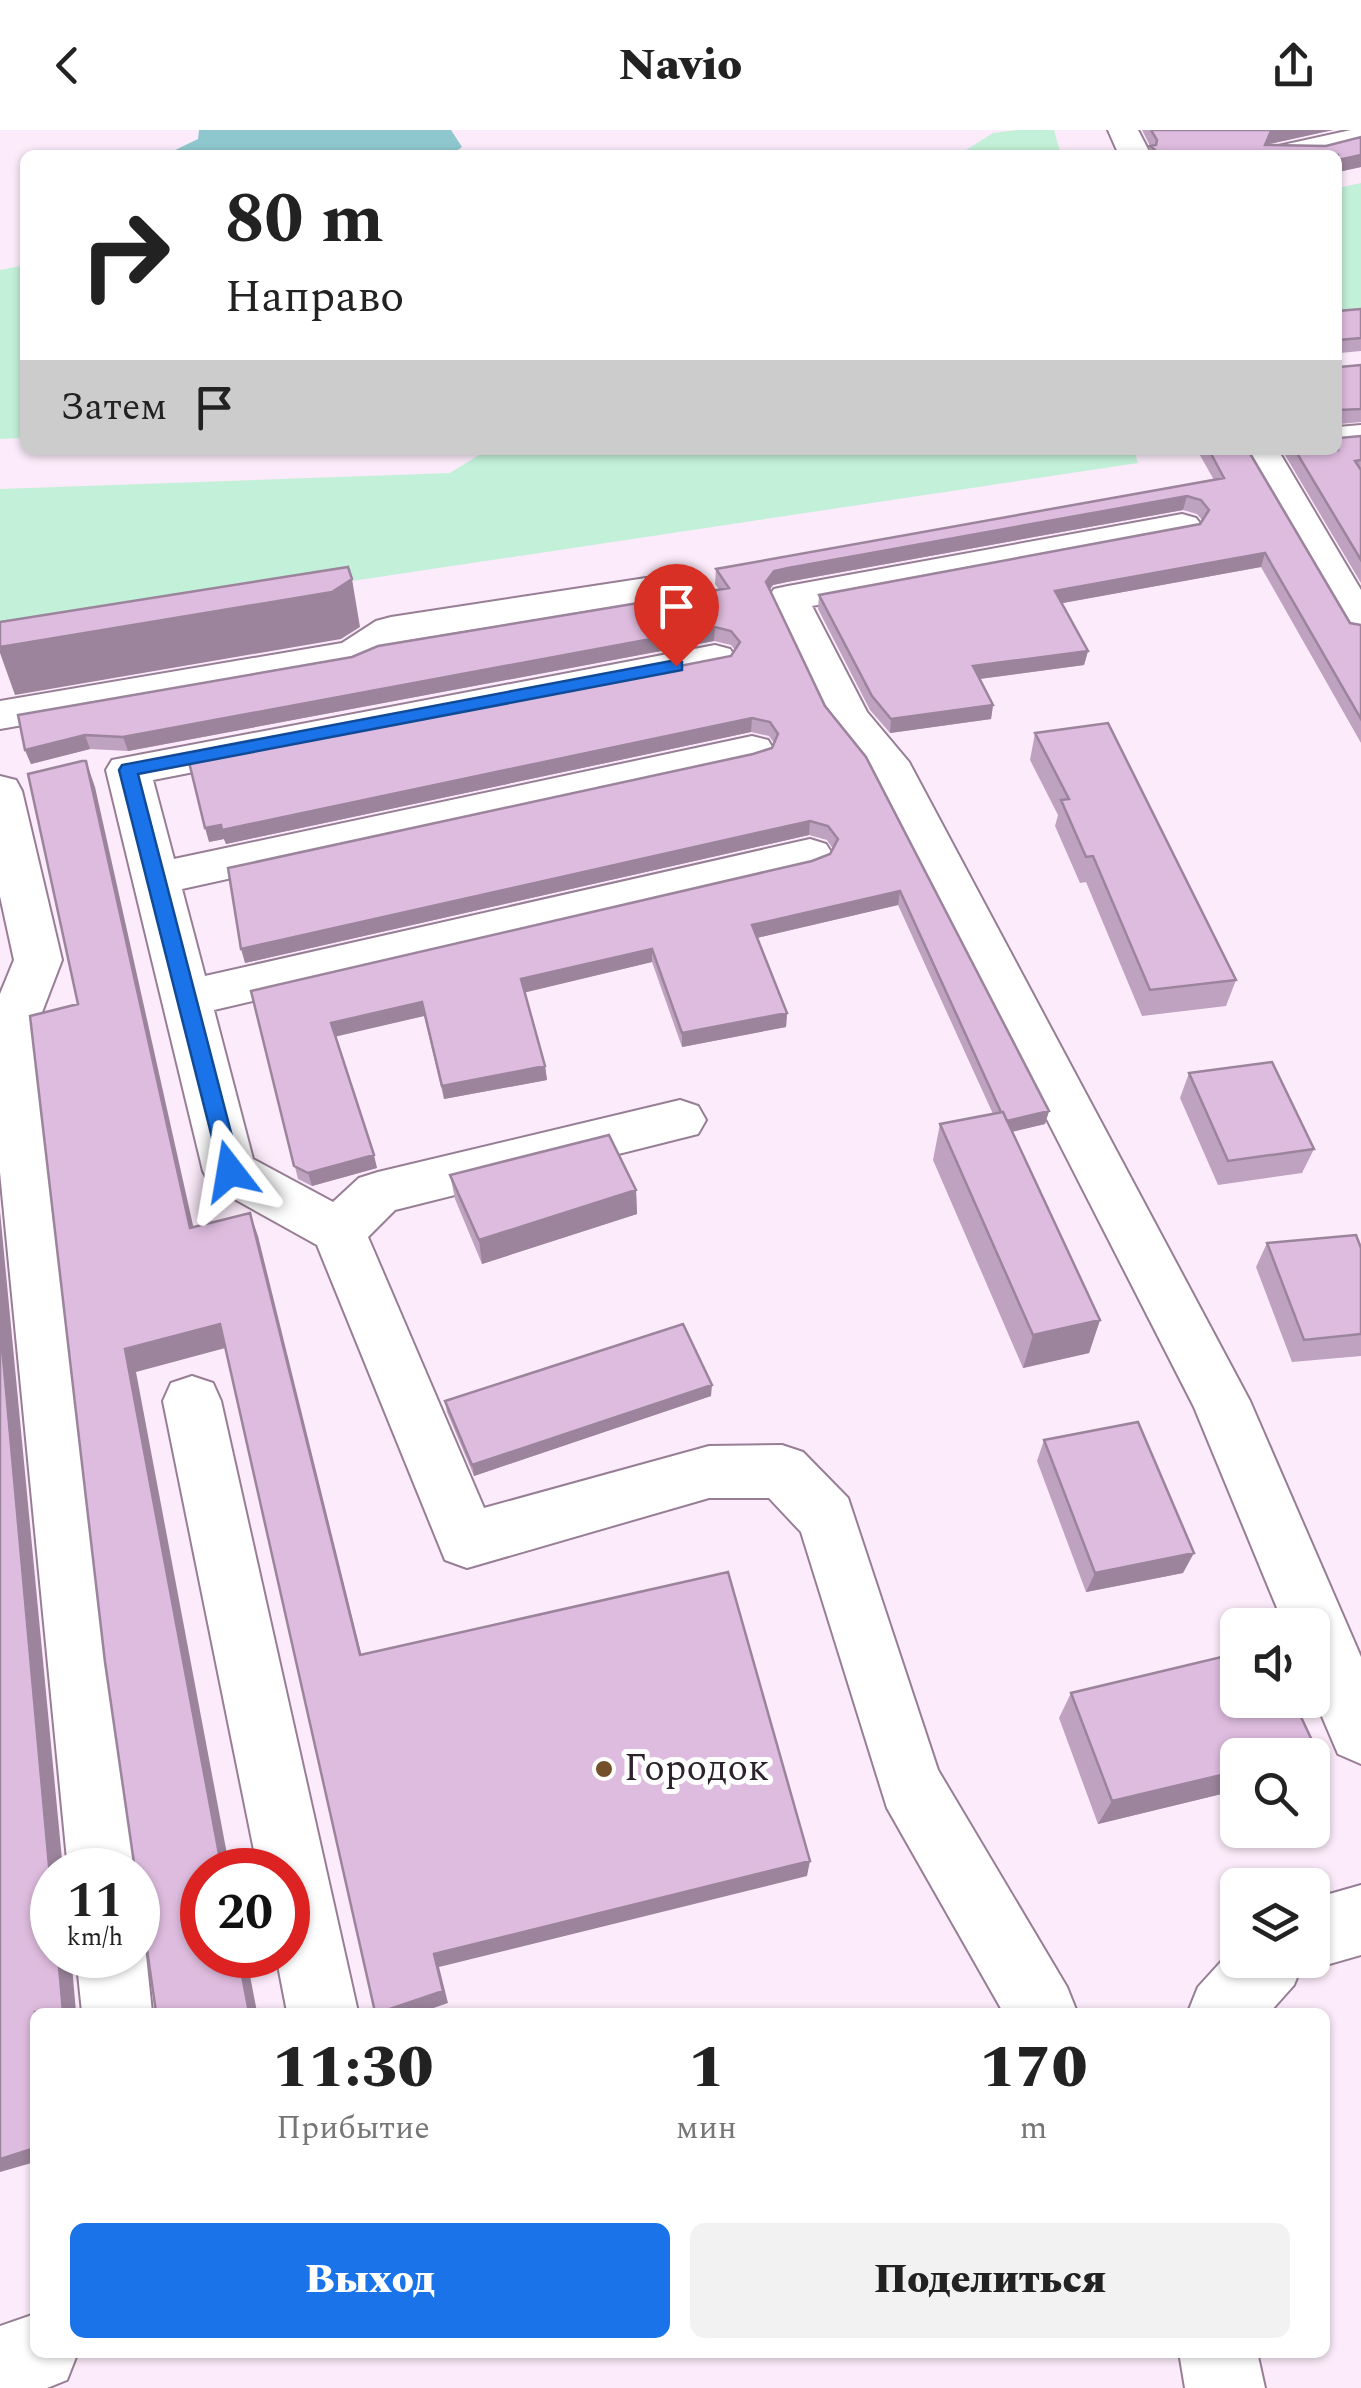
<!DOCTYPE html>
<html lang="ru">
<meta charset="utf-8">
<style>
:root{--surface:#fff;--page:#f2f2f2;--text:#222;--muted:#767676;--accent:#1a73e8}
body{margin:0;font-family:Spectral,serif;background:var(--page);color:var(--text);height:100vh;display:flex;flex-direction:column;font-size:38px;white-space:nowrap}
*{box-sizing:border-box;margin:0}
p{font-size:32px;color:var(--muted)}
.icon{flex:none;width:55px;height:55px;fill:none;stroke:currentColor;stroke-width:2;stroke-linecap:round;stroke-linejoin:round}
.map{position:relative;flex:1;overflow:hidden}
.side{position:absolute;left:30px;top:1878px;width:1300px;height:350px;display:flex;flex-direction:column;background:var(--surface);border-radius:15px;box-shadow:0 2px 8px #0004}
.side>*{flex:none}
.guide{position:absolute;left:20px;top:20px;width:1322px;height:305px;border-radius:15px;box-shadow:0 2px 8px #0004;background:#fff;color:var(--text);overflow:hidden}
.controls{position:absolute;left:1220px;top:1478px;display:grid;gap:20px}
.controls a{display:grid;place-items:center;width:110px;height:110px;border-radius:15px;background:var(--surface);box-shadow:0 2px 8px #0004;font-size:50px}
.speed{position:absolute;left:30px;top:1718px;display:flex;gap:20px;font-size:50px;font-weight:700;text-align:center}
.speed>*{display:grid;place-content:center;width:130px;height:130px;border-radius:50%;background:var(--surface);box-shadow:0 2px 8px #0004;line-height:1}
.speed small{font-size:25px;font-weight:400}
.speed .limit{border:15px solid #d22;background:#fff;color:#111}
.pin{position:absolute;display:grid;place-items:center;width:85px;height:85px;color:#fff;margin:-102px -42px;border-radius:50% 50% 50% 0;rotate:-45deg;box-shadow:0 0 10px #0007}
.pin .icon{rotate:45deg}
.me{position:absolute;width:110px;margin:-55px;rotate:346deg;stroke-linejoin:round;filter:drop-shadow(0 0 8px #0008)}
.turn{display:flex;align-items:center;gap:35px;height:210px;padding:0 40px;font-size:45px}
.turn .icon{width:130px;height:130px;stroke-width:2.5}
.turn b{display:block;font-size:70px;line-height:85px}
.then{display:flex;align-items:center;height:95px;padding:0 40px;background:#0003;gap:20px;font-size:38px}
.eta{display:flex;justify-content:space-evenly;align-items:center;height:170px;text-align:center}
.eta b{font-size:60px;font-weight:800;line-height:70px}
.primary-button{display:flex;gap:20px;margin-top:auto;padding:20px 40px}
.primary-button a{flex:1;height:115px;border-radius:15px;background:var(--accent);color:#fff;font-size:40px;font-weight:800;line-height:115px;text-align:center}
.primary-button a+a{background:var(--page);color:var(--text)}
header{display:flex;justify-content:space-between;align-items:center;height:130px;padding:0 40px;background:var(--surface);font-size:45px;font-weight:800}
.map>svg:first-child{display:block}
.green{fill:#c3f0d8}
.water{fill:#8ec8ce}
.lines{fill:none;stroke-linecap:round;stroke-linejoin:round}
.minor-casing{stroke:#977e95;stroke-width:4}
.minor{fill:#fff;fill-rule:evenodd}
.wall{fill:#bfa2c0}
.shaded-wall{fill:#9b849c}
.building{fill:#debcdf;stroke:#9b849c;stroke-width:2.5}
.route{fill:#1a73e8;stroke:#114b97;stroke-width:2.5}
.poi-dot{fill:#74502a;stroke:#fefefe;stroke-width:4}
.labels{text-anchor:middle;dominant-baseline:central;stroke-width:10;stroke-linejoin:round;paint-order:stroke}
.near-poi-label{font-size:38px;fill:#2c222c;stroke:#fefefe;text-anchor:start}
</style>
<header><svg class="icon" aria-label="back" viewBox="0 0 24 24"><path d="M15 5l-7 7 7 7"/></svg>Navio<svg class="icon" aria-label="share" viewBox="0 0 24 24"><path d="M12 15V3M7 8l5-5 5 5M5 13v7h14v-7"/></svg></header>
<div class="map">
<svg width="1361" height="2258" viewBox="0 0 1361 2258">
<rect width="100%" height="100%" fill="#fcebfa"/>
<path class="green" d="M1017,0H1054L1061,25H958L993,3Z
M1361,53V179L1338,181V58Z
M25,135V308L0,309V140Z
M487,320H1134L1138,333L0,504V359L450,343Z"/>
<path class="water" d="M199,0H451L462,17L451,25H165L198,9Z"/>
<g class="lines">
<g class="minor-casing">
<path id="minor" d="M1108,0H1138L1151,25H1119Z
M1351,0H1361V16L1322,25H1264L1269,18Z
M1361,295V317L1338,319V297Z
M1240,320H1278L1361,460V508L1346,504L1340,495Z
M1182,384L1196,388L1202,396L1196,404L812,476L867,582L909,632L1250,1271L1361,1527V1634L1338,1624L1312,1563V1495H1284L1194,1277L868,639L827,589L768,468L774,459L788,456Z
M646,448L660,451L666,460L660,469L403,511L369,533L354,537L0,599V571L342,513L376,491L391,487Z
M715,515L730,519L736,528L730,537L153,650L174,729L752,606L768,610L774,620L768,630L752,634L182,759L205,846L810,709L826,714L833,725L826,736L810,741L214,880L253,1029L333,1072L359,1048L378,1042L680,970L698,976L706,990L698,1004L395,1080L368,1107L484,1378L709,1316L782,1315L803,1322L848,1368L938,1640L1067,1857L1077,1882H1003L887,1678L801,1402L769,1368H709L467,1438L445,1430L317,1115L211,1056L203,1041L106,640L112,630Z
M0,646L16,650L22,661L62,830L36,898L136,1740H68L0,1042V864L14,830L0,766Z
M192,1246L213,1253L221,1271L358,1882H287L276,1825H288V1740H258L163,1271L171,1253Z
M1361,1755V1825L1312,1839L1302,1835L1294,1855L1270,1882H1188L1198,1857L1238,1813V1830H1312V1769Z
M138,1804L146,1825L152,1882H82L76,1825H138Z
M35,2184V2222H78L67,2250L47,2258H0V2196Z
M1179,2222H1257L1265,2258H1185Z"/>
</g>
<use href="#minor" class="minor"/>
</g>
<path class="wall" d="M1142,0H1333L1268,14L1326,16L1361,7V37L1338,42V25H1148L1150,16Z
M1361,179V221L1340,223V237L1361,235V292L1340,294V308L1361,306V453L1282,320H1338V181Z
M1197,320H1248L1350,493L1361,495V613L1261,437L1062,473L1088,521L1084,535L980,549L993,575L991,589L890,603L870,580L818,479L819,465L1200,394L1202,390L1197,384L1183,380L787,452L773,455L769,460L825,576L1049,981L1045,994L1012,1002L1100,1190L1089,1223L1023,1238L933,1030L940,994L993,984L898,775L757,808L787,883L786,897L682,917L652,832L525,862L545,936L547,950L444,969L424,886L335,906L377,1038L312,1056L298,1049L251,861L812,731L830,724L833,719L827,710L809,705L245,833L753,624L772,618L774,613L769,606L751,602L226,714L224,709L209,712L731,526L735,520L731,515L714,511L128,621L90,619L31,634L25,620L352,527L719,459L715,454L716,439L1214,350Z
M1035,603L1236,850L1226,876L1142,886L1086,752L1080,753L1055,696L1058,685L1030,630Z
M1189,943L1314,1019L1302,1043L1218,1055L1180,968Z
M450,1045L636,1060L637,1084L482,1134L455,1069Z
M1267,1113L1361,1118V1226L1292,1232L1256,1137Z
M711,1266L474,1346L447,1282L445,1271Z
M1044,1310L1183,1443L1086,1462L1037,1331Z
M1071,1563L1238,1625V1660L1098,1694L1059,1588Z"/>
<path class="shaded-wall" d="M1278,0H1333L1265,15L1271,1Z
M1361,25V37L1338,42V30Z
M1187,366L1183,380L787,452L773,455L765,466L766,452L774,441Z
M1265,423L1261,437L1052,475L1055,461Z
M352,449L360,497L341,509L15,565L0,523V517Z
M715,497L714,511L128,621L123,607Z
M1088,521L1084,535L971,550L973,536Z
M993,575L991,589L890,603L891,589Z
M752,588L751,602L226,714L224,709L209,712L205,698Z
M85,605L90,619L31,634L25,620Z
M86,631L95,657L199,1122L190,1098Z
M810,691L809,705L245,833L241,819Z
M900,761L898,775L752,809V795Z
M652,819V832L523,863L521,849Z
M422,872L424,886L334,907L331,893Z
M787,883L786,897L682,917V903Z
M545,936L547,950L444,969L442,956Z
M1049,981L1045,994L1002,1004L1005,991Z
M374,1025L377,1038L312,1056L308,1043Z
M636,1060L637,1084L482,1134L479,1110Z
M0,1081L63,1740H52V1769L0,1194Z
M250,1083L258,1106L366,1543L360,1525Z
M1100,1190L1089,1223L1023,1238L1033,1205Z
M220,1194L229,1217L136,1242L230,1740H222L125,1219Z
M712,1255L711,1266L474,1346L472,1335Z
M1194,1423L1183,1443L1086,1462L1095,1443Z
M1238,1641V1660L1098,1694L1112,1671Z
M810,1731L807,1746L439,1837L448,1873L422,1882H381L434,1824Z
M58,1825H71L76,1882H63Z
M238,1825H246L257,1882H249Z
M35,2018V2032L0,2042V2029Z"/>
<path class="building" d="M1151,0H1278L1271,1L1265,15L1326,16L1361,7V25L1338,30V25H1161L1150,16L1156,15L1157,10Z
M1361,179V208L1339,210L1340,237L1361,235V279L1340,280V308L1361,306V330L1355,331L1361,340V430L1295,320H1338V181Z
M1209,320H1248L1350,493L1361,495V589L1265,423L1055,461L1088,521L973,536L993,575L891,589L872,566L819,465L1200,394L1209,380L1201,370L1187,366L788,438L774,441L766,452L825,576L866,627L1049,981L1007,991L1003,982H1001L900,761L752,795L787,883L682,903L652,819L521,849L545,936L442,956L422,872L331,893L374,1025L308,1043L294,1036L251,861L812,731L830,724L838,709L828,696L810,691L241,819L228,738L753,624L772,618L778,604L770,592L752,588L222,700L221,695L205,698L189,632L731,526L740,512L731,501L715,497L123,607L85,605L25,620L18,585L352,527L378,516L729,458L716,439L1224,348Z
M348,437L352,449L332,462L0,517V492Z
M1108,593L1236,850L1150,860L1093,726L1086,727L1061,670L1069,669L1035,603Z
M82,631H86L190,1098L250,1083L360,1525L728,1442L810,1731L434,1824L443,1861L381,1882H375L220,1194L125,1219L222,1740H202V1825H238L249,1882H156L138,1757V1740H135L105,1532L30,886L78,874L28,644Z
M1272,932L1314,1019L1228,1031L1189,943Z
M1003,982L1100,1190L1033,1205L940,994Z
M609,1005L636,1060L479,1110L450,1045Z
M1356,1105L1361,1118V1204L1304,1210L1267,1113Z
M0,1194L52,1769V1825H58L63,1882H35V2018L0,2029Z
M683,1194L712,1255L472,1335L445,1271Z
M1138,1292L1194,1423L1095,1443L1044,1310Z
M1238,1523V1570H1293L1317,1621L1302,1625H1238V1641L1112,1671L1071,1563Z"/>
<path class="route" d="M676,530L682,532V540L138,644L241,1041L238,1047H222L119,640L122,635Z"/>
<circle class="poi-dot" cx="604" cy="1639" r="10"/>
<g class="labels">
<g class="near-poi-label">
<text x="624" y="1639">Городок</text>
</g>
</g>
</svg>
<div class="controls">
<a><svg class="icon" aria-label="sound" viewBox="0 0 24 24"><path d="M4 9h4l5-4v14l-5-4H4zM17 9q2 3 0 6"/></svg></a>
<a><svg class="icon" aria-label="search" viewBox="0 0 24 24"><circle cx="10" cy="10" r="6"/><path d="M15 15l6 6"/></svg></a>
<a><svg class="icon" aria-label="layers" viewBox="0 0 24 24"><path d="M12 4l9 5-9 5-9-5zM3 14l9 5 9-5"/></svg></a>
</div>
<div class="speed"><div>11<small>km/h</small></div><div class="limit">20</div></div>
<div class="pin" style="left:676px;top:536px;background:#d93025"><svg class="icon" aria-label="arrive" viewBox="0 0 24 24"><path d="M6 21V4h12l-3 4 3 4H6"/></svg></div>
<svg class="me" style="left:230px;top:1041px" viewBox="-20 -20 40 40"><path d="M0-17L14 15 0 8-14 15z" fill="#1a73e8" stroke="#fff" stroke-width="4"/></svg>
<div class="guide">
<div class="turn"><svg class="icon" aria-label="right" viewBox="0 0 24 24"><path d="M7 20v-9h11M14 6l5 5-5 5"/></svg><div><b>80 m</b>Направо</div></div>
<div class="then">Затем<svg class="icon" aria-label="arrive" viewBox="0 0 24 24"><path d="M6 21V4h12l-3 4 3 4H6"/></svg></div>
</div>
<section class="side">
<div class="eta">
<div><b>11:30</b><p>Прибытие</p></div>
<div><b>1</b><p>мин</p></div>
<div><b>170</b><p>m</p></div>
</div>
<div class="primary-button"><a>Выход</a><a>Поделиться</a></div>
</section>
</div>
